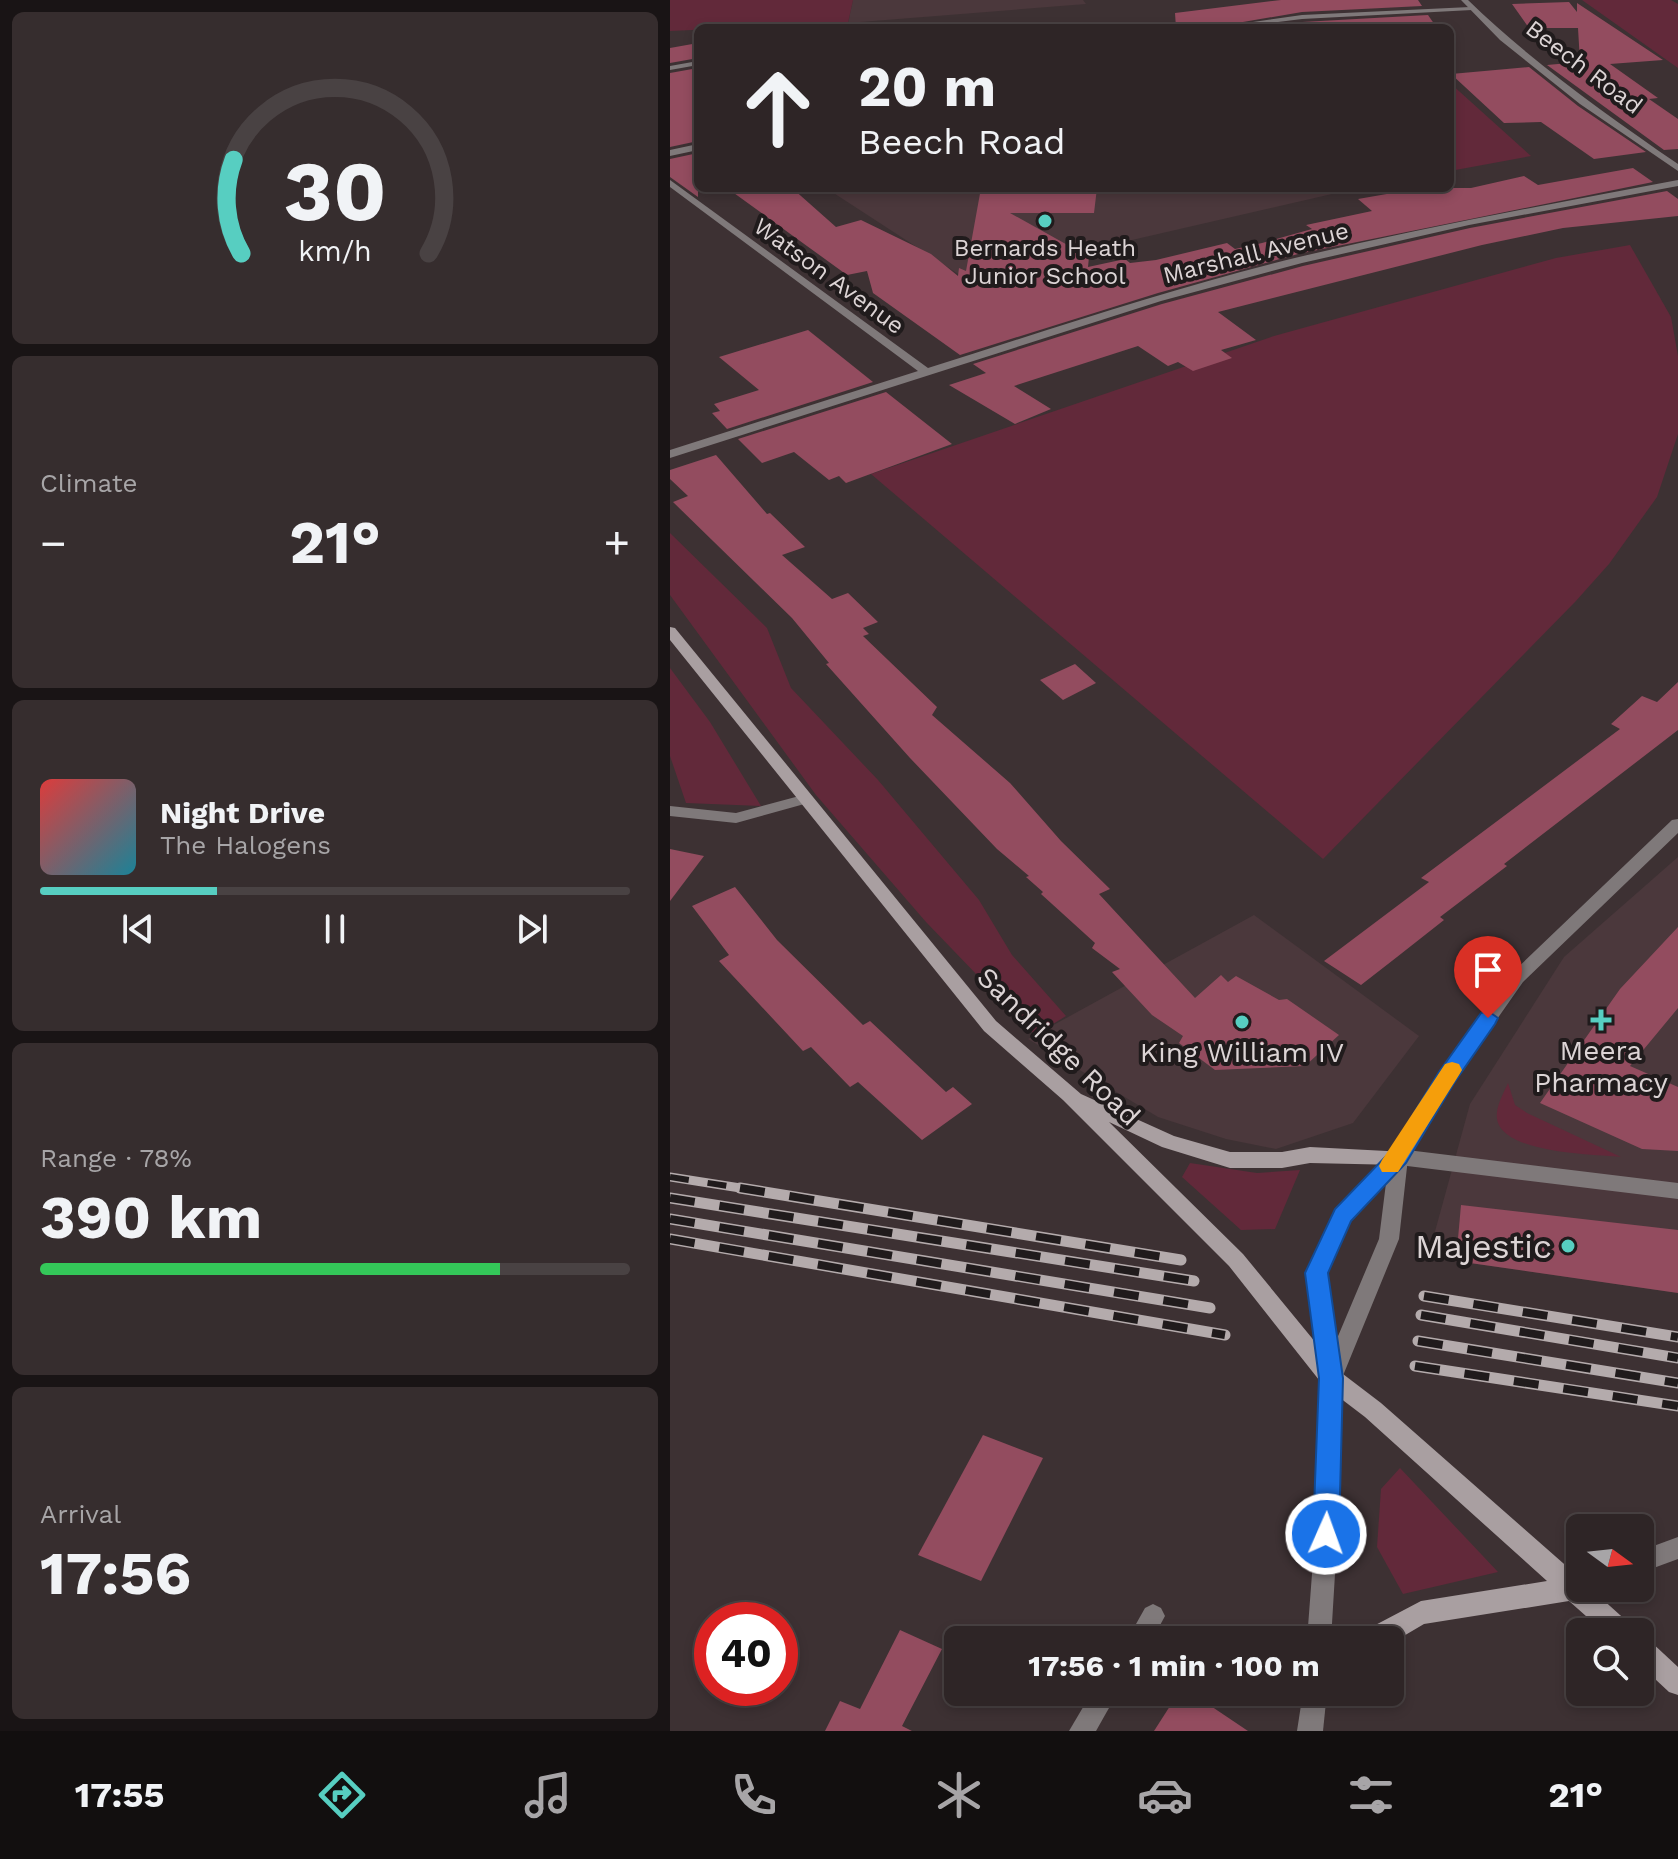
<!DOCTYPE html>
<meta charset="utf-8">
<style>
:root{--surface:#2e2526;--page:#362d2e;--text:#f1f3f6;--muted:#a7a5a7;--line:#494243;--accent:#57cec1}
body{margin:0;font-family:"Work Sans",sans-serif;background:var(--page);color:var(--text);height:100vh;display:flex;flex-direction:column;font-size:30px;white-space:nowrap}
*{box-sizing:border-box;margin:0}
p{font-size:26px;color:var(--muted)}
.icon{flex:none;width:44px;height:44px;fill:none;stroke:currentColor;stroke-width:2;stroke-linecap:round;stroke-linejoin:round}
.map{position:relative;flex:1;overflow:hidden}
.sheet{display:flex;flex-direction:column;gap:12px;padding:12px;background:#191415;width:670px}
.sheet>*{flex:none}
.banner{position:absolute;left:24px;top:24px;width:760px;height:168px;border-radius:12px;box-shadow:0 4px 12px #0003,0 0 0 2px var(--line);background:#2e2526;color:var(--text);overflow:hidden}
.needle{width:52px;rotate:105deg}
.fabs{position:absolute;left:896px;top:1514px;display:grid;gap:16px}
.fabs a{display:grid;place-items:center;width:88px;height:88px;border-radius:12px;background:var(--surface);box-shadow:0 4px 12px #0003,0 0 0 2px var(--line);font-size:40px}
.speed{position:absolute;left:24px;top:1602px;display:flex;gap:16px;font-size:40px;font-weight:700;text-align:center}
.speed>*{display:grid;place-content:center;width:104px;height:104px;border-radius:50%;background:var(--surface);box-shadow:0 4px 12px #0003,0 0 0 2px var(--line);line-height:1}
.speed .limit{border:12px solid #d22;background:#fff;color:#111}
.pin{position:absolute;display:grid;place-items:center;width:68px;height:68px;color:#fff;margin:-82px -34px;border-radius:50% 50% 50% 0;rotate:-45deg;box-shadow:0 0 8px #0007}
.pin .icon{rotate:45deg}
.me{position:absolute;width:88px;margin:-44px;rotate:2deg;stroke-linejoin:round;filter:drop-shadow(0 0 6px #0008)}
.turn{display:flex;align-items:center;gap:28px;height:168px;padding:0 32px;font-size:36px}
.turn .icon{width:104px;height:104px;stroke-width:2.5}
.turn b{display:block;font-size:56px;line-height:68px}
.big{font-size:60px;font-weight:700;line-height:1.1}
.sheet .widget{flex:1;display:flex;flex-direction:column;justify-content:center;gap:12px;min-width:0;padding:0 28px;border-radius:12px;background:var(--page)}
.sheet .dial{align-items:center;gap:0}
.dial svg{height:208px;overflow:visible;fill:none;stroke:var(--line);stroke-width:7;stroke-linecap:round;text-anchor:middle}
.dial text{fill:var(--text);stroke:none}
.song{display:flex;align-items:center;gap:24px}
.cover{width:96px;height:96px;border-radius:12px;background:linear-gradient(135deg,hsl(0 70% 55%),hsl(190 70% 35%))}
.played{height:8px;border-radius:4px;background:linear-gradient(90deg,var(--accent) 30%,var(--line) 30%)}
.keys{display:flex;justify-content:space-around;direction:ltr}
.heat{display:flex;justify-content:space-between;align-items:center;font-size:44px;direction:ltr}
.charge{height:12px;border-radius:6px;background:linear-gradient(90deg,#34c759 78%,var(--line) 0)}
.trip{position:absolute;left:274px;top:1626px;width:460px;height:80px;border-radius:12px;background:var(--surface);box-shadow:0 4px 12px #0003,0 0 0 2px var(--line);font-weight:700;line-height:80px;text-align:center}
.dock{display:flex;height:128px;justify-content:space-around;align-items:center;background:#120f0f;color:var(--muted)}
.dock .icon{width:56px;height:56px}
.dock .current{color:var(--accent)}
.dock b{font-size:36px;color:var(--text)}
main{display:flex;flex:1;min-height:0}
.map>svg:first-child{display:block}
.built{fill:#4b383c}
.green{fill:#62293a}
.building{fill:#934c5f}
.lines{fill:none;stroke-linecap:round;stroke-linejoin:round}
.minor{fill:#7f797a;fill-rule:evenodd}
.tertiary{fill:#7f797a;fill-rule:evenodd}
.secondary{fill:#a99fa1;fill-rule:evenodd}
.rail-far1-casing{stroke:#b4abac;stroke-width:9}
.rail-casing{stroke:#b4abac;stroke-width:11}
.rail-far1{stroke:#201b1c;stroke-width:6;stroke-dasharray:19;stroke-linecap:butt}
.rail{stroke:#201b1c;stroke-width:8;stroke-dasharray:25;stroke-linecap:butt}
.route{fill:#1a73e8;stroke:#114b97;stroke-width:2}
.slow{fill:#f59e0b}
.poi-dot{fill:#57cec1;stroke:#201b1c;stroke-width:3}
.labels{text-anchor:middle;stroke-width:8;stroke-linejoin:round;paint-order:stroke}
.far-street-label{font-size:24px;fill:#dcd4d5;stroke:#201b1c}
.far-poi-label{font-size:24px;fill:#dcd4d5;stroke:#201b1c}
.street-label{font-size:28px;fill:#dcd4d5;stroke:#201b1c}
.poi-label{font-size:28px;fill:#dcd4d5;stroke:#201b1c}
.near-poi-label{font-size:34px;fill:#dcd4d5;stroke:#201b1c;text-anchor:end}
</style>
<main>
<section class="sheet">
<div class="widget dial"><svg viewBox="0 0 100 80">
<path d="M14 69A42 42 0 1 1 86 69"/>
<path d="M14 69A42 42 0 0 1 11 33" stroke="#57cec1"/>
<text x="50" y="56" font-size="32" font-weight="700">30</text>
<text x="50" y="72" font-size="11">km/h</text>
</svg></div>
<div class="widget"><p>Climate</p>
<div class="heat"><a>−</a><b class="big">21°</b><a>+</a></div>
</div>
<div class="widget">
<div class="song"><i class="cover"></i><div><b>Night Drive</b><p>The Halogens</p></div></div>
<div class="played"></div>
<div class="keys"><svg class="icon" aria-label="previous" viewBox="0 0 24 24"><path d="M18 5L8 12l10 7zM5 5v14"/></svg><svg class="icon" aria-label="pause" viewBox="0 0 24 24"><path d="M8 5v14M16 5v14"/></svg><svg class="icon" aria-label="next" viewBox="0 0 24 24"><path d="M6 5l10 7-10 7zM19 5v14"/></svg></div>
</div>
<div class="widget"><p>Range · 78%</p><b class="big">390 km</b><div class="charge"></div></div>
<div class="widget"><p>Arrival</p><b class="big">17:56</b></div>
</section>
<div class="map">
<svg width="1008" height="1731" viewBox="0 0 1008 1731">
<rect width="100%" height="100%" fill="#3d3133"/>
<g class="built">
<polygon points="183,0 413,0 416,4 178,23"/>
<polygon points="156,188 688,188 462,240 305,285"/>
<polygon points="1008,857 1008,1293 758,1257 800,1104 894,957"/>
<polygon points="584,915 749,1036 683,1123 606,1149 556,1139 488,1117 358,1039"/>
</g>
<g class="green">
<polygon points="0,0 183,0 178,23 0,31"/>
<polygon points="912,0 1001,0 1008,4 1008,68"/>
<polygon points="780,83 861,156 780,171"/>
<polygon points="960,245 1001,317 1008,356 1008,434 987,497 939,564 905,602 653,859 201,474 604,336 886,258"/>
<polygon points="0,533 97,628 121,688 208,780 309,900 342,955 396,1016 365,1035 256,922 146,795 0,595"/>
<polygon points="0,668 40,722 91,806 16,803 0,756"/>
<path d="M838,1083l7,22 12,8 94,44c-27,-3 -130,-3 -124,-45 1,-9 7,-20 11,-29z"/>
<polygon points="520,1163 587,1173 630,1170 605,1229 571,1230 512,1177"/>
<polygon points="730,1468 828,1572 733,1594 707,1547 711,1489"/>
</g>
<g class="building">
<polygon points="611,0 748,0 752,6 632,12 538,28 506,28 505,13"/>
<polygon points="899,2 907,12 907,3 993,60 940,64 988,98 979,99 1008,119 1008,149 994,150 877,65 910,62 908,28 859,28 842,4"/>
<polygon points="758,15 767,28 586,28 632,22"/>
<polygon points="28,43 28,58 0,63 0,48"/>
<polygon points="859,67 908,106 976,152 924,159 871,122 834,123 781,74"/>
<polygon points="28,68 28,141 0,147 0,73"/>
<polygon points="28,153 28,197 0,177 0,159"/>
<polygon points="963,168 983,182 628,254 488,293 290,355 203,293 197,271 177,275 57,188 122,188 166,227 191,220 261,254 288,276 289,268 296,271 311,188 427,188 424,213 340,213 419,257 418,267 455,259 460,263 486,260 557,243 565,249 592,243 642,229 636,225 702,211 688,199 751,188 801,188 854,176 868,185"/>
<polygon points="997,191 1008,199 1008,216 893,228 812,245 548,312 586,340 551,350 562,358 523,371 508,362 498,366 468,346 344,386 381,409 345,424 279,385 316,373 303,364 492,304 633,266 800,228"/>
<polygon points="138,330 203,382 57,429 42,413 50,411 44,404 89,390 49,357"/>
<polygon points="216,392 282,444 176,483 169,476 159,480 124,452 92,463 68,439"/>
<polygon points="46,455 97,514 100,513 135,547 112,555 162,599 178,593 208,622 193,628 199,634 193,636 267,707 262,715 340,783 391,841 440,889 429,894 525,998 551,975 558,982 566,976 609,1000 617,999 669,1035 635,1066 545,1070 509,1043 513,1036 482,1015 442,972 450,969 422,948 425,943 371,894 373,892 356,877 359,876 327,849 240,758 156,664 159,663 122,618 3,502 18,496 0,479 0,470"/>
<polygon points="405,664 426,683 393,700 370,680"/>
<polygon points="1008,682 1008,730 834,864 837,866 770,917 774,920 727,957 691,985 654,961 759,882 751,878 950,729 941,724 972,696 987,702"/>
<polygon points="0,849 34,856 0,901"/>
<polygon points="65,887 107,940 193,1025 200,1021 276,1092 283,1087 302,1104 252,1140 188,1082 180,1087 141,1047 133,1051 49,961 59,955 22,906"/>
<polygon points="1008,927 1008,1008 960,1066 1008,1087 1008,1151 972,1149 870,1103 950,989"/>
<polygon points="791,1205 1008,1230 1008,1293 786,1261"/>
<polygon points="313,1435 373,1458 311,1581 248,1555"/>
<polygon points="230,1630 272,1649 232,1726 242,1731 155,1731 170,1701 190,1709"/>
<polygon points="509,1692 520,1692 578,1731 484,1731"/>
</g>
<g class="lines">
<g class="minor">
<polygon points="800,7 802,10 632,19 562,28 541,28 632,15"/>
<polygon points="28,61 28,65 0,70 0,66"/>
<polygon points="28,144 28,150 0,156 0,150"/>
<path d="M0,180l258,188c123,-39 245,-80 371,-111 125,-30 252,-53 379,-77v6l-209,39 -167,38 -141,38 -491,157v-8l248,-79 -248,-184z"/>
<polygon points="133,795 138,797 141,800 138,803 66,823 0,816 0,806 66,813"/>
<polygon points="729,1149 1008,1183 1008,1199 729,1165 722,1162 719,1157 722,1152"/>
<polygon points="1008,1537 1008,1559 970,1573 970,1551"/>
<polygon points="483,1604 491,1608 495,1616 482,1640 457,1640 475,1608"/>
<polygon points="422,1692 448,1692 426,1731 399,1731"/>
</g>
<g class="tertiary">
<path d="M791,0h7c64,62 136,113 210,164v7l-98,-67 -80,-64z"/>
<path d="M1008,819v14l-155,149 -70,100 -45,76 -9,81 -57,139 -3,130 -8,132h-24l10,-132 3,-130 -14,-105 16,-37 14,-27 56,-57 49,-80 70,-98 161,-154zM716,1183l-7,56 -43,102 -10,-68 24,-52z"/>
<polygon points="633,1692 657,1692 653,1731 627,1731"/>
</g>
<g class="secondary">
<polygon points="0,627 5,628 326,1021 411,1094 504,1136 560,1152 612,1152 640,1147 736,1152 739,1157 736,1162 729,1165 640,1163 612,1168 560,1168 492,1147 439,1122 573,1254 669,1371 711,1403 910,1578 910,1588 920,1588 960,1624 964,1632 934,1632 899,1601 754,1624 720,1644 720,1640 691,1640 694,1631 751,1601 877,1581 695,1417 653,1385 559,1266 393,1100 314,1031 0,640"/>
<polygon points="970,1637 979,1640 1008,1667 1008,1695 999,1692 970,1665"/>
</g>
<g class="rail-far1-casing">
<polyline id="rail-far1" points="0,1177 83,1190"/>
</g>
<g class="rail-casing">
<g id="rail">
<polyline points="70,1188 511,1260"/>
<polyline points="0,1198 524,1281"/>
<polyline points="0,1219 540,1308"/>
<polyline points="0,1239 555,1335"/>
<polyline points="754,1296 1008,1337"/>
<polyline points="751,1315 1008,1358"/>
<polyline points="748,1341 1008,1383"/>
<polyline points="745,1366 1008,1406"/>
</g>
</g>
<use href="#rail-far1" class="rail-far1"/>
<use href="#rail" class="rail"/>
</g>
<polygon class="route" points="818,1011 828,1018 825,1024 784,1083 736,1163 681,1221 658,1273 673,1378 669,1534 665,1543 656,1547 647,1543 643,1534 649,1378 635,1273 665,1209 721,1151 769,1072 811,1013"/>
<polygon class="slow" points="782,1062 789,1064 792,1070 789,1075 728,1172 712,1172 709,1166 712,1160 775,1064"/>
<g class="poi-dot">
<circle cx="375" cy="221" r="8"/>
<path d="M927 1008h8v8h8v8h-8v8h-8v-8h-8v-8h8z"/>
<circle cx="572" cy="1022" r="8"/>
<circle cx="898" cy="1246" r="8"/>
</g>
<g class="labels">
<g class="far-street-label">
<text transform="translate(914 67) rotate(37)" y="8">Beech Road</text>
<text transform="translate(586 253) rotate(-14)" y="8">Marshall Avenue</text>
<text transform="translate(159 276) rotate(36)" y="8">Watson Avenue</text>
</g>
<g class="far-poi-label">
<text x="375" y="256">Bernards Heath<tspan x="375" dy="28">Junior School</tspan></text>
</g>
<g class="street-label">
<text transform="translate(389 1046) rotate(44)" y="10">Sandridge Road</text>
</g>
<g class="poi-label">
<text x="931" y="1060">Meera<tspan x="931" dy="32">Pharmacy</tspan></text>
<text x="572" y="1062">King William IV</text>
</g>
<g class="near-poi-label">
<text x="882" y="1258">Majestic</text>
</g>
</g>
</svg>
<div class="fabs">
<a><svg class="needle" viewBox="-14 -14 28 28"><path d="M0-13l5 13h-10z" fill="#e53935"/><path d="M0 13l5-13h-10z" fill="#a7a5a7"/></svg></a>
<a><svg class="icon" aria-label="search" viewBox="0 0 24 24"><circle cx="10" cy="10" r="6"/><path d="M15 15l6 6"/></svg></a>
</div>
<div class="speed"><div class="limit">40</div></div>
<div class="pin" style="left:818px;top:1018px;background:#d93025"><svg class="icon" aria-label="arrive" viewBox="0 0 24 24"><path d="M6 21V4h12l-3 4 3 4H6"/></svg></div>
<svg class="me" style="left:656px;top:1534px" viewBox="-20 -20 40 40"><circle r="17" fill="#1a73e8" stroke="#fff" stroke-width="3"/><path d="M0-11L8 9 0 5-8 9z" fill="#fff"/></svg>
<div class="trip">17:56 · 1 min · 100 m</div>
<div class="banner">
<div class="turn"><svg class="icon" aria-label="ahead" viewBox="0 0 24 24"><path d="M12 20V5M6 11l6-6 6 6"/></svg><div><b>20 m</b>Beech Road</div></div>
</div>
</div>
</main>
<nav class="dock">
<b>17:55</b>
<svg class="icon current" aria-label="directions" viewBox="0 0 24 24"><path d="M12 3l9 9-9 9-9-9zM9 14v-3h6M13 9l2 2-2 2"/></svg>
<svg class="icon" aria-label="music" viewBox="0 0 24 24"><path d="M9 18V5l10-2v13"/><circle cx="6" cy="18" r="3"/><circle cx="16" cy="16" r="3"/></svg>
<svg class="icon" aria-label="phone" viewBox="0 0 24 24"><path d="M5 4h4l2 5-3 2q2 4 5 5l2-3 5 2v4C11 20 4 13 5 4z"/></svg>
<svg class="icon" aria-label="climate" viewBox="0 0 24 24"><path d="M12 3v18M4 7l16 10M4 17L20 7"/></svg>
<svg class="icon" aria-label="car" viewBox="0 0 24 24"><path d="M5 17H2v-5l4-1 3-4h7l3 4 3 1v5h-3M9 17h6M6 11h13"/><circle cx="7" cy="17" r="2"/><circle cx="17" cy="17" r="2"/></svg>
<svg class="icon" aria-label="filters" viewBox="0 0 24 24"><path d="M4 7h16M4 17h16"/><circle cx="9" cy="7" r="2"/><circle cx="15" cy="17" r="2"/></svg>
<b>21°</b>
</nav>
